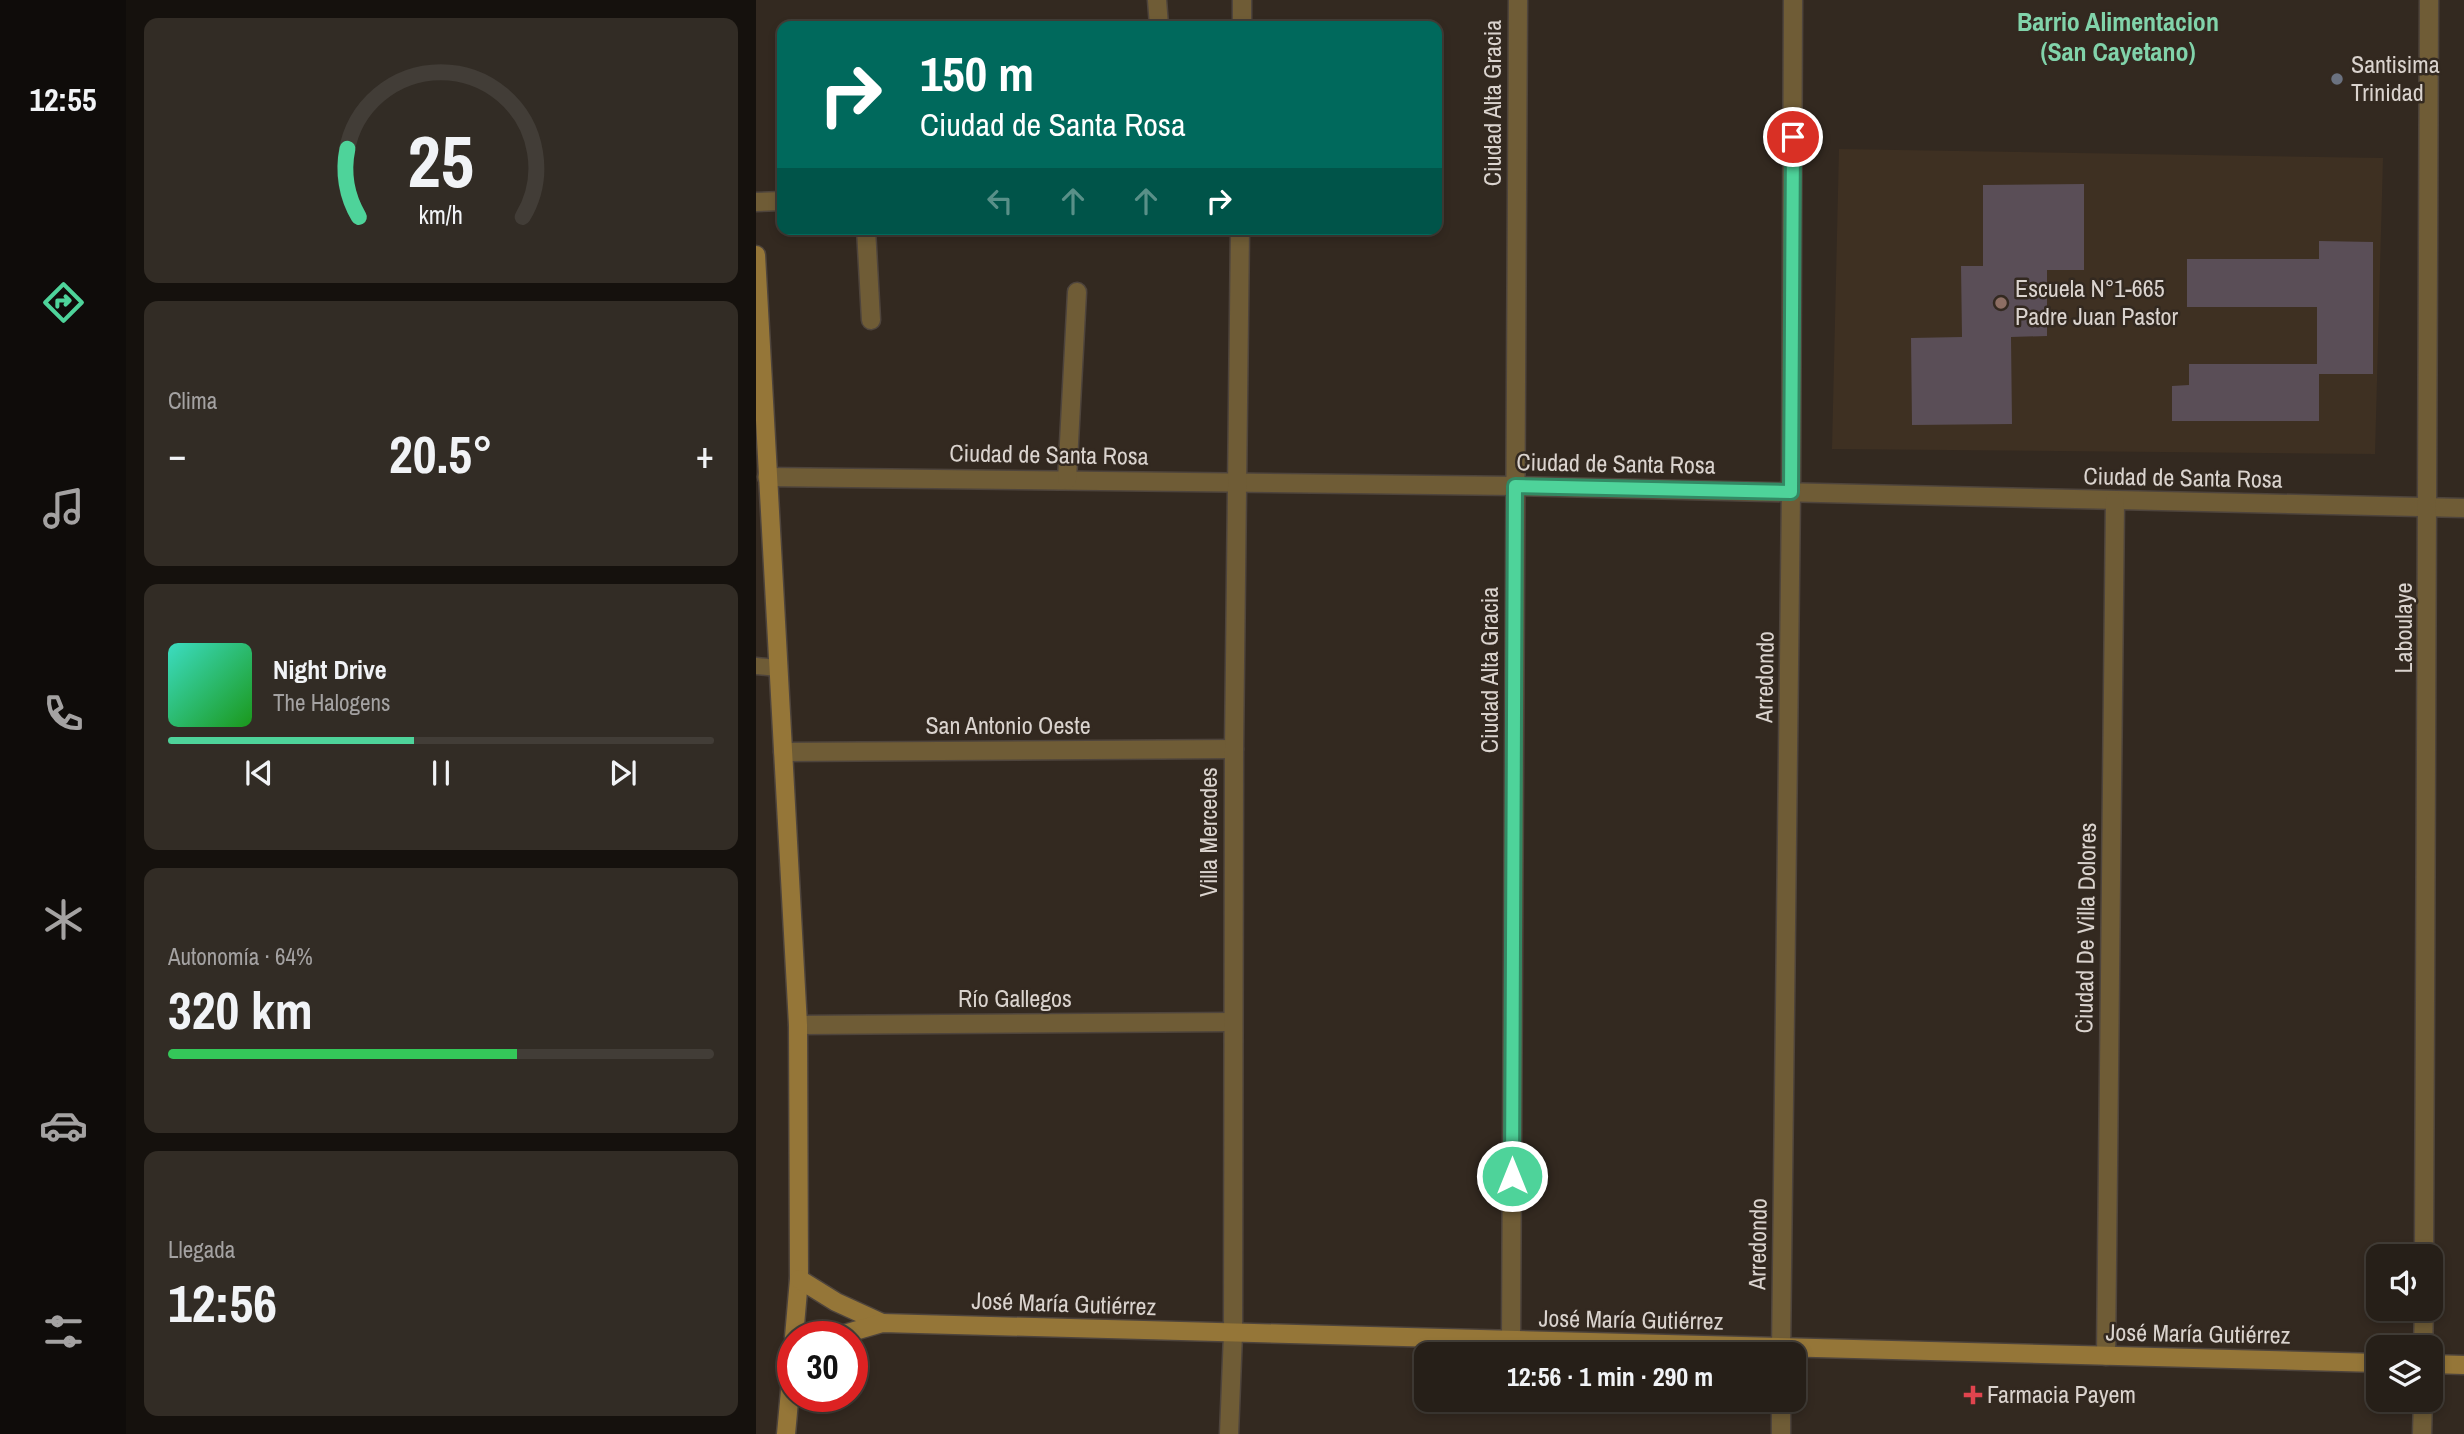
<!DOCTYPE html>
<html lang="es">
<meta charset="utf-8">
<style>
:root{--surface:#261f18;--page:#322c25;--text:#f1f3f6;--muted:#a4a2a2;--line:#423d37;--accent:#4ed39a}
body{margin:0;font-family:"Archivo Narrow",sans-serif;background:var(--page);color:var(--text);height:100vh;display:flex;flex-direction:column;font-size:26px;white-space:nowrap}
*{box-sizing:border-box;margin:0}
p{font-size:23px;color:var(--muted)}
.icon{flex:none;width:38px;height:38px;fill:none;stroke:currentColor;stroke-width:2;stroke-linecap:round;stroke-linejoin:round}
.map{position:relative;flex:1;overflow:hidden}
.details{display:flex;flex-direction:column;gap:18px;padding:18px;background:#15110d;width:630px}
.details>*{flex:none}
.banner{position:absolute;left:21px;top:21px;width:665px;height:214px;border-radius:14px;box-shadow:0 4px 10px #0003,0 0 0 2px var(--line);background:#00695c;color:#fff;overflow:hidden}
.tools{position:absolute;left:1610px;top:1244px;display:grid;gap:14px}
.tools a{display:grid;place-items:center;width:77px;height:77px;border-radius:14px;background:var(--surface);box-shadow:0 4px 10px #0003,0 0 0 2px var(--line);font-size:35px}
.speed{position:absolute;left:21px;top:1321px;display:flex;gap:14px;font-size:35px;font-weight:700;text-align:center}
.speed>*{display:grid;place-content:center;width:91px;height:91px;border-radius:50%;background:var(--surface);box-shadow:0 4px 10px #0003,0 0 0 2px var(--line);line-height:1}
.speed .limit{border:10px solid #d22;background:#fff;color:#111}
.pin{position:absolute;display:grid;place-items:center;width:60px;height:60px;color:#fff;margin:-30px;border:4px solid #fff;border-radius:50%;box-shadow:0 2px 7px #0007}
.me{position:absolute;width:77px;margin:-38px;rotate:0deg;stroke-linejoin:round;filter:drop-shadow(0 0 5px #0008)}
.turn{display:flex;align-items:center;gap:24px;height:147px;padding:0 28px;font-size:32px}
.turn .icon{width:91px;height:91px;stroke-width:2.5}
.turn b{display:block;font-size:49px;line-height:60px}
.lanes{display:flex;align-items:center;height:66px;padding:0 28px;background:#0003;justify-content:center;gap:35px;direction:ltr}
.lanes .off{opacity:.35}
.big{font-size:52px;font-weight:700;line-height:1.1}
.details .widget{flex:1;display:flex;flex-direction:column;justify-content:center;gap:10px;min-width:0;padding:0 24px;border-radius:14px;background:var(--page)}
.details .dial{align-items:center;gap:0}
.dial svg{height:182px;overflow:visible;fill:none;stroke:var(--line);stroke-width:7;stroke-linecap:round;text-anchor:middle}
.dial text{fill:var(--text);stroke:none}
.song{display:flex;align-items:center;gap:21px}
.cover{width:84px;height:84px;border-radius:10px;background:linear-gradient(135deg,hsl(170 70% 55%),hsl(120 70% 35%))}
.played{height:7px;border-radius:4px;background:linear-gradient(90deg,var(--accent) 45%,var(--line) 45%)}
.keys{display:flex;justify-content:space-around;direction:ltr}
.heat{display:flex;justify-content:space-between;align-items:center;font-size:38px;direction:ltr}
.charge{height:10px;border-radius:5px;background:linear-gradient(90deg,#34c759 64%,var(--line) 0)}
.trip{position:absolute;left:658px;top:1342px;width:392px;height:70px;border-radius:14px;background:var(--surface);box-shadow:0 4px 10px #0003,0 0 0 2px var(--line);font-weight:700;line-height:70px;text-align:center}
main{display:flex;flex:1;min-height:0}
.menu{display:flex;flex-direction:column;width:126px;justify-content:space-around;align-items:center;background:#0f0c0a;color:var(--muted)}
.menu .icon{width:49px;height:49px}
.menu .on{color:var(--accent)}
.menu b{font-size:32px;color:var(--text)}
.map>svg:first-child{display:block}
.built{fill:#3e3022}
.building{fill:#5a4e57}
.lines{fill:none;stroke-linecap:round;stroke-linejoin:round}
.lane-casing{stroke:#4e443c;stroke-width:19}
.street-casing{stroke:#4e443c;stroke-width:21}
.secondary-casing{stroke:#4e443c;stroke-width:21}
.lane{stroke:#6f5c36;stroke-width:16}
.street{stroke:#6f5c36;stroke-width:18}
.secondary{stroke:#957638;stroke-width:18}
.route-casing{stroke:#338964;stroke-width:18}
.route{stroke:#4ed39a;stroke-width:12}
.worship-dot{fill:#6b7280;stroke:#332920;stroke-width:2.5}
.education-dot{fill:#8d6e63;stroke:#332920;stroke-width:2.5}
.health-dot{fill:#e0444e;stroke:#332920;stroke-width:2.5}
.labels{text-anchor:middle;stroke-width:5;stroke-linejoin:round;paint-order:stroke}
.poi-label{font-size:24px;fill:#dad3ce;stroke:#332920;text-anchor:start}
.street-label{font-size:24px;fill:#dad3ce;stroke:#332920}
.neighbourhood-label{font-size:26px;font-weight:bold;fill:#81d3aa;stroke:#332920}
</style>
<main>
<nav class="menu">
<b>12:55</b>
<svg class="icon on" aria-label="directions" viewBox="0 0 24 24"><path d="M12 3l9 9-9 9-9-9zM9 14v-3h6M13 9l2 2-2 2"/></svg>
<svg class="icon" aria-label="music" viewBox="0 0 24 24"><path d="M9 18V5l10-2v13"/><circle cx="6" cy="18" r="3"/><circle cx="16" cy="16" r="3"/></svg>
<svg class="icon" aria-label="phone" viewBox="0 0 24 24"><path d="M5 4h4l2 5-3 2q2 4 5 5l2-3 5 2v4C11 20 4 13 5 4z"/></svg>
<svg class="icon" aria-label="climate" viewBox="0 0 24 24"><path d="M12 3v18M4 7l16 10M4 17L20 7"/></svg>
<svg class="icon" aria-label="car" viewBox="0 0 24 24"><path d="M5 17H2v-5l4-1 3-4h7l3 4 3 1v5h-3M9 17h6M6 11h13"/><circle cx="7" cy="17" r="2"/><circle cx="17" cy="17" r="2"/></svg>
<svg class="icon" aria-label="filters" viewBox="0 0 24 24"><path d="M4 7h16M4 17h16"/><circle cx="9" cy="7" r="2"/><circle cx="15" cy="17" r="2"/></svg>
</nav>
<section class="details">
<div class="widget dial"><svg viewBox="0 0 100 80">
<path d="M14 69A42 42 0 1 1 86 69"/>
<path d="M14 69A42 42 0 0 1 9 39" stroke="#4ed39a"/>
<text x="50" y="56" font-size="32" font-weight="700">25</text>
<text x="50" y="72" font-size="11">km/h</text>
</svg></div>
<div class="widget"><p>Clima</p>
<div class="heat"><a>−</a><b class="big">20.5°</b><a>+</a></div>
</div>
<div class="widget">
<div class="song"><i class="cover"></i><div><b>Night Drive</b><p>The Halogens</p></div></div>
<div class="played"></div>
<div class="keys"><svg class="icon" aria-label="previous" viewBox="0 0 24 24"><path d="M18 5L8 12l10 7zM5 5v14"/></svg><svg class="icon" aria-label="pause" viewBox="0 0 24 24"><path d="M8 5v14M16 5v14"/></svg><svg class="icon" aria-label="next" viewBox="0 0 24 24"><path d="M6 5l10 7-10 7zM19 5v14"/></svg></div>
</div>
<div class="widget"><p>Autonomía · 64%</p><b class="big">320 km</b><div class="charge"></div></div>
<div class="widget"><p>Llegada</p><b class="big">12:56</b></div>
</section>
<div class="map">
<svg width="1708" height="1434" viewBox="0 0 1708 1434">
<rect width="100%" height="100%" fill="#332920"/>
<polygon class="built" points="1083,149 1627,158 1619,454 1076,449"/>
<g class="building">
<polygon points="1328,184 1328,270 1291,270 1291,336 1255,337 1256,424 1156,425 1155,338 1206,337 1205,266 1227,266 1227,185"/>
<polygon points="1563,241 1617,242 1617,374 1563,374 1563,421 1416,421 1416,386 1433,385 1433,364 1561,364 1561,307 1431,307 1431,259 1563,259"/>
</g>
<g class="lines">
<g class="lane-casing">
<polyline id="lane" points="0,666 22,668"/>
</g>
<g class="street-casing">
<g id="street">
<polyline points="401,0 403,26"/>
<polyline points="486,26 486,0"/>
<polyline points="0,202 26,201"/>
<polyline points="110,229 115,320"/>
<polyline points="11,477 759,486 1708,508"/>
<polyline points="311,480 321,292"/>
<polyline points="27,752 478,749"/>
<polyline points="42,1025 477,1022"/>
<polyline points="1668,1256 1673,0"/>
<polyline points="755,1341 762,0"/>
<polyline points="1667,1348 1668,1309"/>
<polyline points="1025,1354 1035,492 1037,0"/>
<polyline points="1350,1356 1359,501"/>
<polyline points="1025,1400 1025,1434"/>
<polyline points="473,1434 477,1334 478,749 484,229"/>
<polyline points="1666,1434 1667,1400"/>
</g>
</g>
<g class="secondary-casing">
<g id="secondary">
<polyline points="0,255 42,1025 43,1279 38,1337"/>
<polyline points="43,1279 80,1302 126,1323"/>
<polyline points="78,1337 126,1323 1622,1363"/>
<polyline points="1675,1364 1708,1365"/>
<polyline points="30,1434 37,1358"/>
</g>
</g>
<use href="#lane" class="lane"/>
<use href="#street" class="street"/>
<use href="#secondary" class="secondary"/>
</g>
<g class="lines">
<g class="route-casing">
<polyline id="route" points="756,1176 759,486 1035,492 1037,137"/>
</g>
<use href="#route" class="route"/>
</g>
<circle class="worship-dot" cx="1581" cy="79" r="7"/>
<circle class="education-dot" cx="1245" cy="303" r="7"/>
<path class="health-dot" d="M1213.5 1384.5h7v7h7v7h-7v7h-7v-7h-7v-7h7z"/>
<g class="labels">
<g class="poi-label">
<text x="1595" y="73">Santisima<tspan x="1595" dy="28">Trinidad</tspan></text>
<text x="1259" y="297">Escuela N°1-665<tspan x="1259" dy="28">Padre Juan Pastor</tspan></text>
<text x="1231" y="1403">Farmacia Payem</text>
</g>
<g class="street-label">
<text transform="translate(737 103) rotate(-90)" y="8">Ciudad Alta Gracia</text>
<text transform="translate(293 455) rotate(1)" y="8">Ciudad de Santa Rosa</text>
<text transform="translate(860 464) rotate(1)" y="8">Ciudad de Santa Rosa</text>
<text transform="translate(1427 478) rotate(1)" y="8">Ciudad de Santa Rosa</text>
<text transform="translate(1648 628) rotate(-90)" y="8">Laboulaye</text>
<text transform="translate(734 670) rotate(-90)" y="8">Ciudad Alta Gracia</text>
<text transform="translate(1009 677) rotate(-89)" y="8">Arredondo</text>
<text x="252" y="734">San Antonio Oeste</text>
<text transform="translate(453 832) rotate(-90)" y="8">Villa Mercedes</text>
<text transform="translate(1330 928) rotate(-89)" y="8">Ciudad De Villa Dolores</text>
<text x="259" y="1007">Río Gallegos</text>
<text transform="translate(1002 1244) rotate(-89)" y="8">Arredondo</text>
<text transform="translate(308 1304) rotate(2)" y="8">José María Gutiérrez</text>
<text transform="translate(875 1320) rotate(1)" y="8">José María Gutiérrez</text>
<text transform="translate(1442 1334) rotate(1)" y="8">José María Gutiérrez</text>
</g>
<g class="neighbourhood-label">
<text x="1362" y="31">Barrio Alimentacion<tspan x="1362" dy="30">(San Cayetano)</tspan></text>
</g>
</g>
</svg>
<div class="tools">
<a><svg class="icon" aria-label="sound" viewBox="0 0 24 24"><path d="M4 9h4l5-4v14l-5-4H4zM17 9q2 3 0 6"/></svg></a>
<a><svg class="icon" aria-label="layers" viewBox="0 0 24 24"><path d="M12 4l9 5-9 5-9-5zM3 14l9 5 9-5"/></svg></a>
</div>
<div class="speed"><div class="limit">30</div></div>
<div class="pin" style="left:1037px;top:137px;background:#d93025"><svg class="icon" aria-label="arrive" viewBox="0 0 24 24"><path d="M6 21V4h12l-3 4 3 4H6"/></svg></div>
<svg class="me" style="left:756px;top:1176px" viewBox="-20 -20 40 40"><circle r="17" fill="#4ed39a" stroke="#fff" stroke-width="3"/><path d="M0-11L8 9 0 5-8 9z" fill="#fff"/></svg>
<div class="trip">12:56 · 1 min · 290 m</div>
<div class="banner">
<div class="turn"><svg class="icon" aria-label="right" viewBox="0 0 24 24"><path d="M7 20v-9h11M14 6l5 5-5 5"/></svg><div><b>150 m</b>Ciudad de Santa Rosa</div></div>
<div class="lanes"><svg class="icon off" aria-label="left" viewBox="0 0 24 24"><path d="M17 20v-9H6M10 6l-5 5 5 5"/></svg><svg class="icon off" aria-label="ahead" viewBox="0 0 24 24"><path d="M12 20V5M6 11l6-6 6 6"/></svg><svg class="icon off" aria-label="ahead" viewBox="0 0 24 24"><path d="M12 20V5M6 11l6-6 6 6"/></svg><svg class="icon" aria-label="right" viewBox="0 0 24 24"><path d="M7 20v-9h11M14 6l5 5-5 5"/></svg></div>
</div>
</div>
</main>
